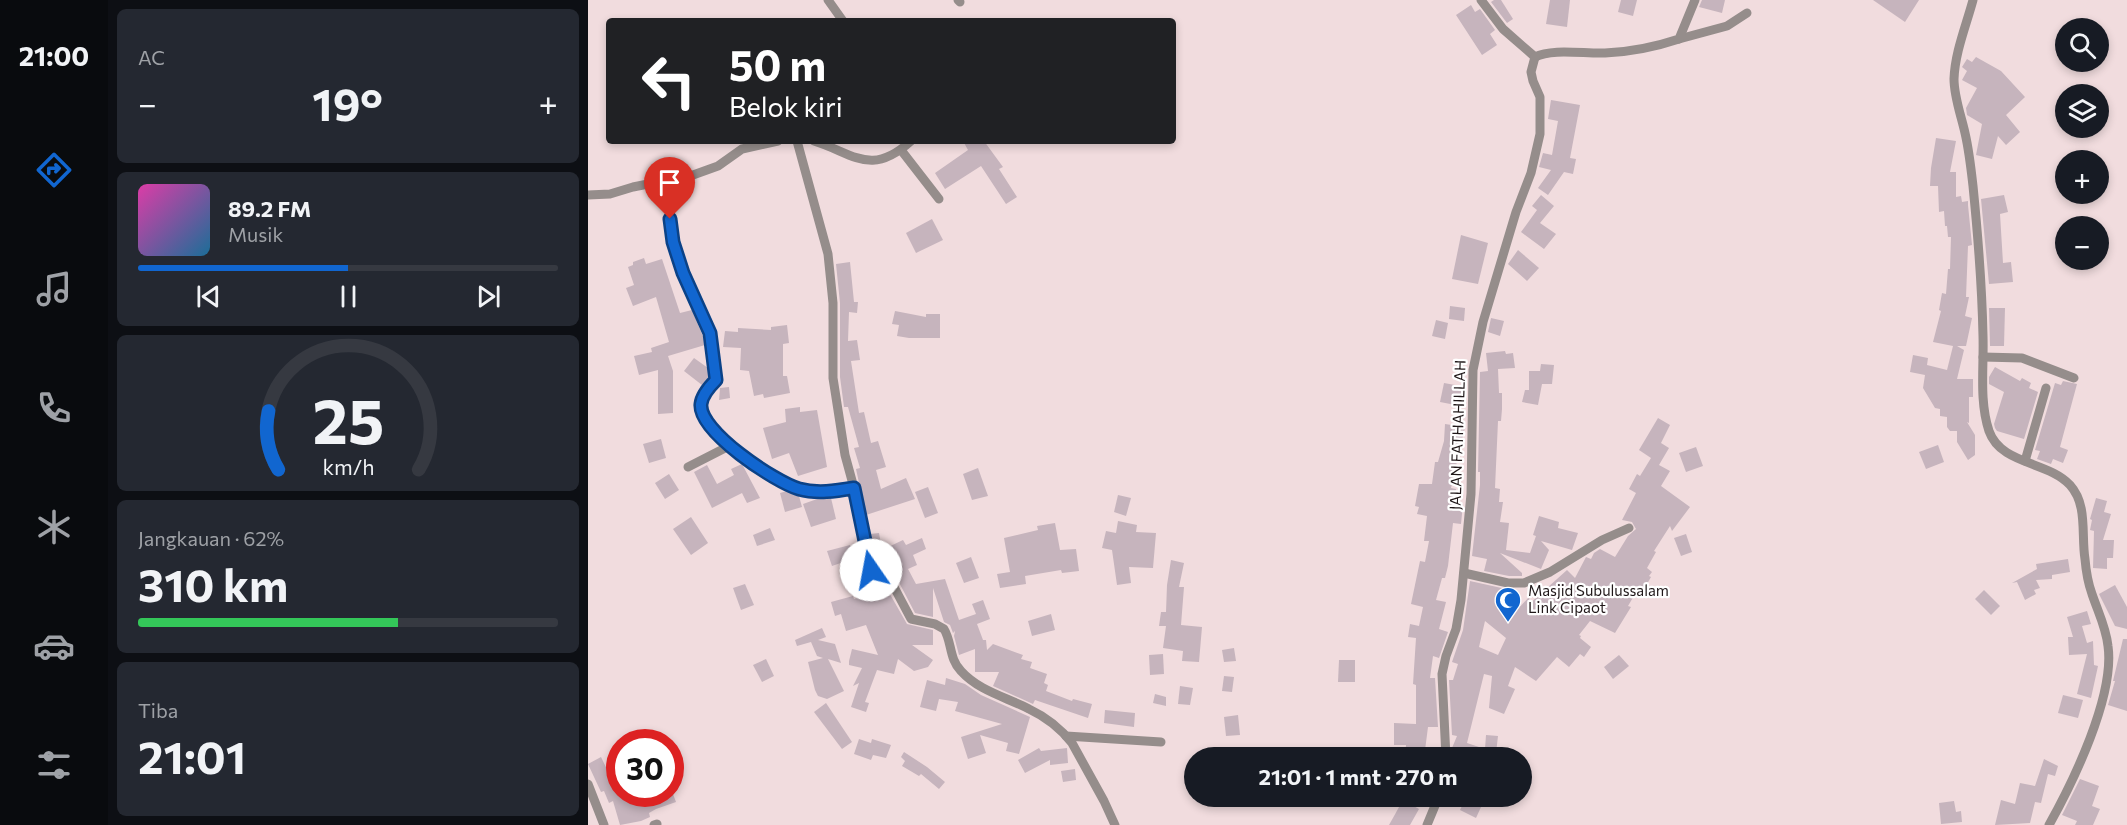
<!DOCTYPE html>
<html lang="id">
<meta charset="utf-8">
<style>
:root{--surface:#171b24;--page:#242831;--text:#f1f3f6;--muted:#9ea1a6;--line:#363941;--accent:#1166d0}
body{margin:0;font-family:Commissioner,sans-serif;background:var(--page);color:var(--text);height:100vh;display:flex;flex-direction:column;font-size:22px;white-space:nowrap}
*{box-sizing:border-box;margin:0}
p{font-size:20px;color:var(--muted)}
.icon{flex:none;width:33px;height:33px;fill:none;stroke:currentColor;stroke-width:2;stroke-linecap:round;stroke-linejoin:round}
.map{position:relative;flex:1;overflow:hidden}
.panel{display:flex;flex-direction:column;gap:9px;padding:9px;background:#0d0f14;width:480px}
.panel>*{flex:none}
.top-card{position:absolute;left:18px;top:18px;width:570px;height:126px;border-radius:6px;box-shadow:0 3px 9px #0003;background:#202124;color:#fff;overflow:hidden}
.controls{position:absolute;left:1467px;top:18px;display:grid;gap:12px}
.controls a{display:grid;place-items:center;width:54px;height:54px;border-radius:50%;background:var(--surface);box-shadow:0 3px 9px #0003;font-size:30px}
.speed{position:absolute;left:18px;top:729px;display:flex;gap:12px;font-size:30px;font-weight:700;text-align:center}
.speed>*{display:grid;place-content:center;width:78px;height:78px;border-radius:50%;background:var(--surface);box-shadow:0 3px 9px #0003;line-height:1}
.speed .limit{border:9px solid #d22;background:#fff;color:#111}
.pin{position:absolute;display:grid;place-items:center;width:51px;height:51px;color:#fff;margin:-62px -26px;border-radius:50% 50% 50% 0;rotate:-45deg;box-shadow:0 0 6px #0007}
.pin .icon{rotate:45deg}
.me{position:absolute;width:66px;margin:-33px;rotate:348deg;stroke-linejoin:round;filter:drop-shadow(0 0 4px #0008)}
.turn{display:flex;align-items:center;gap:21px;height:126px;padding:0 24px;font-size:27px}
.turn .icon{width:78px;height:78px;stroke-width:2.5}
.turn b{display:block;font-size:42px;line-height:51px}
.big{font-size:45px;font-weight:700;line-height:1.1}
.panel .widget{flex:1;display:flex;flex-direction:column;justify-content:center;gap:9px;min-width:0;padding:0 21px;border-radius:9px;background:var(--page)}
.panel .dial{align-items:center;gap:0}
.dial svg{height:156px;overflow:visible;fill:none;stroke:var(--line);stroke-width:7;stroke-linecap:round;text-anchor:middle}
.dial text{fill:var(--text);stroke:none}
.song{display:flex;align-items:center;gap:18px}
.cover{width:72px;height:72px;border-radius:9px;background:linear-gradient(135deg,hsl(320 70% 55%),hsl(200 70% 35%))}
.played{height:6px;border-radius:3px;background:linear-gradient(90deg,var(--accent) 50%,var(--line) 50%)}
.keys{display:flex;justify-content:space-around;direction:ltr}
.heat{display:flex;justify-content:space-between;align-items:center;font-size:33px;direction:ltr}
.charge{height:9px;border-radius:4px;background:linear-gradient(90deg,#34c759 62%,var(--line) 0)}
.trip{position:absolute;left:596px;top:747px;width:348px;height:60px;border-radius:30px;background:var(--surface);box-shadow:0 3px 9px #0003;font-weight:700;line-height:60px;text-align:center}
main{display:flex;flex:1;min-height:0}
.dock{display:flex;flex-direction:column;width:108px;justify-content:space-around;align-items:center;background:#090b0e;color:var(--muted)}
.dock .icon{width:42px;height:42px}
.dock .current{color:var(--accent)}
.dock b{font-size:27px;color:var(--text)}
.map>svg:first-child{display:block}
.building{fill:#c6b4bd;fill-rule:evenodd}
.lines{fill:none;stroke-linecap:round;stroke-linejoin:round}
.street{stroke:#958d8b;stroke-width:9}
.route-casing{stroke:#0b4287;stroke-width:15}
.route{stroke:#1166d0;stroke-width:10}
.labels{text-anchor:middle;stroke-width:4.5;stroke-linejoin:round;paint-order:stroke}
.street-label{font-size:15px;fill:#1f1718;stroke:#fff}
.poi-label{font-size:15px;fill:#1f1718;stroke:#fff;text-anchor:start}
</style>
<main>
<nav class="dock">
<b>21:00</b>
<svg class="icon current" aria-label="directions" viewBox="0 0 24 24"><path d="M12 3l9 9-9 9-9-9zM9 14v-3h6M13 9l2 2-2 2"/></svg>
<svg class="icon" aria-label="music" viewBox="0 0 24 24"><path d="M9 18V5l10-2v13"/><circle cx="6" cy="18" r="3"/><circle cx="16" cy="16" r="3"/></svg>
<svg class="icon" aria-label="phone" viewBox="0 0 24 24"><path d="M5 4h4l2 5-3 2q2 4 5 5l2-3 5 2v4C11 20 4 13 5 4z"/></svg>
<svg class="icon" aria-label="climate" viewBox="0 0 24 24"><path d="M12 3v18M4 7l16 10M4 17L20 7"/></svg>
<svg class="icon" aria-label="car" viewBox="0 0 24 24"><path d="M5 17H2v-5l4-1 3-4h7l3 4 3 1v5h-3M9 17h6M6 11h13"/><circle cx="7" cy="17" r="2"/><circle cx="17" cy="17" r="2"/></svg>
<svg class="icon" aria-label="filters" viewBox="0 0 24 24"><path d="M4 7h16M4 17h16"/><circle cx="9" cy="7" r="2"/><circle cx="15" cy="17" r="2"/></svg>
</nav>
<section class="panel">
<div class="widget"><p>AC</p>
<div class="heat"><a>−</a><b class="big">19°</b><a>+</a></div>
</div>
<div class="widget">
<div class="song"><i class="cover"></i><div><b>89.2 FM</b><p>Musik</p></div></div>
<div class="played"></div>
<div class="keys"><svg class="icon" aria-label="previous" viewBox="0 0 24 24"><path d="M18 5L8 12l10 7zM5 5v14"/></svg><svg class="icon" aria-label="pause" viewBox="0 0 24 24"><path d="M8 5v14M16 5v14"/></svg><svg class="icon" aria-label="next" viewBox="0 0 24 24"><path d="M6 5l10 7-10 7zM19 5v14"/></svg></div>
</div>
<div class="widget dial"><svg viewBox="0 0 100 80">
<path d="M14 69A42 42 0 1 1 86 69"/>
<path d="M14 69A42 42 0 0 1 9 39" stroke="#1166d0"/>
<text x="50" y="56" font-size="32" font-weight="700">25</text>
<text x="50" y="72" font-size="11">km/h</text>
</svg></div>
<div class="widget"><p>Jangkauan · 62%</p><b class="big">310 km</b><div class="charge"></div></div>
<div class="widget"><p>Tiba</p><b class="big">21:01</b></div>
</section>
<div class="map">
<svg width="1539" height="825" viewBox="0 0 1539 825">
<rect width="100%" height="100%" fill="#f1dcde"/>
<g class="building">
<polygon points="906,0 913,0 925,19 919,23 903,2"/>
<polygon points="962,0 982,0 979,27 958,24"/>
<polygon points="1033,0 1049,0 1045,16 1030,12"/>
<polygon points="1114,0 1137,0 1134,13 1111,7"/>
<polygon points="1285,0 1331,0 1317,22"/>
<polygon points="883,5 887,12 892,9 907,30 902,34 909,45 894,55 868,15"/>
<polygon points="1388,57 1413,71 1437,97 1418,115 1432,132 1418,145 1410,136 1404,159 1388,155 1394,124 1379,115 1378,108 1389,88 1374,80 1379,71 1374,67 1379,59 1384,62"/>
<polygon points="963,100 992,105 982,158 988,159 985,174 976,172 960,195 950,188 963,170 951,167 955,153 964,155 970,121 960,119"/>
<polygon points="1348,138 1368,141 1362,172 1368,172 1368,197 1373,196 1374,202 1380,201 1380,205 1384,245 1380,246 1378,297 1381,297 1377,316 1384,318 1378,346 1369,346 1376,350 1369,379 1385,379 1385,397 1381,397 1381,423 1379,422 1387,435 1387,455 1380,460 1369,442 1369,431 1362,431 1359,427 1359,417 1352,416 1352,409 1347,408 1335,388 1337,375 1322,372 1325,355 1340,358 1339,365 1359,370 1365,346 1345,342 1353,311 1351,310 1354,293 1358,294 1360,269 1362,269 1363,237 1360,237 1359,226 1357,226 1356,211 1351,212 1350,186 1342,186 1343,168"/>
<polygon points="375,141 396,141 415,167 411,169 429,197 418,204 393,166 357,189 347,173 380,150"/>
<polygon points="953,195 966,206 952,223 968,234 956,249 933,232 949,210 944,206"/>
<polygon points="1416,195 1420,212 1412,214 1415,263 1423,262 1425,282 1401,284 1393,199"/>
<polygon points="344,219 355,240 328,253 318,233"/>
<polygon points="873,235 900,243 890,284 864,279"/>
<polygon points="930,250 951,268 939,281 920,264"/>
<polygon points="56,258 58,264 74,259 92,313 104,310 116,339 117,345 80,356 85,371 85,413 70,414 70,370 51,375 46,356 64,352 63,348 81,342 68,297 45,306 38,288 46,285 40,267 45,265 45,262"/>
<polygon points="262,262 266,302 270,302 269,313 261,312 260,341 269,340 272,360 263,361 271,413 276,412 283,443 290,441 298,467 288,470 293,489 318,478 327,499 278,515 268,469 272,468 266,448 271,447 260,407 256,407 252,377 252,303 248,264"/>
<polygon points="862,306 877,308 876,321 861,319"/>
<polygon points="1401,308 1417,308 1416,346 1402,346"/>
<polygon points="307,311 338,317 338,314 352,314 352,338 321,338 309,336 311,325 304,324"/>
<polygon points="903,318 916,321 912,336 900,332"/>
<polygon points="848,320 860,323 857,339 844,336"/>
<polygon points="199,325 201,343 195,344 195,376 199,376 202,393 176,398 175,394 166,396 161,371 152,370 153,348 135,347 137,331 150,332 150,328 183,330 183,327"/>
<polygon points="917,351 918,354 925,353 927,368 910,369 911,393 914,393 914,409 913,421 910,421 907,488 912,489 911,502 915,502 912,522 921,523 918,550 942,553 948,536 945,535 951,516 971,522 970,528 990,533 984,550 953,541 961,550 953,569 912,553 934,573 934,576 921,576 896,571 899,559 884,556 892,485 892,472 890,472 892,372 900,371 898,353"/>
<polygon points="106,358 120,368 121,376 114,385 96,371"/>
<polygon points="953,364 966,365 964,384 954,384 950,405 934,402 937,390 941,390 941,371 952,371"/>
<polygon points="1407,367 1432,381 1434,378 1443,383 1441,388 1450,392 1436,439 1409,431 1407,428 1406,424 1416,392 1401,384 1401,377"/>
<polygon points="1475,381 1489,384 1472,447 1480,450 1475,463 1465,459 1463,464 1449,459 1452,451 1447,450 1467,383 1473,385"/>
<polygon points="856,383 878,387 878,407 852,402"/>
<polygon points="141,387 142,398 131,400 132,388"/>
<polygon points="212,407 212,412 229,410 239,467 210,476 201,453 184,459 175,428 198,422 197,409"/>
<path d="M1070,418l12,7 -9,18 8,5 -10,17 11,6 -9,15 29,21 -18,24 -2,-5 -16,25 2,1 -9,16 5,4 -3,4 2,1 -8,14 -5,-2 -10,17 3,1 -16,26 -25,-12 -11,14 2,1 -1,2 11,9 -7,10 -4,-3 -11,13 -12,-10 -21,24 -21,-14 -7,19 7,3 -11,25 -15,-6 3,-32 -8,-2 -17,69 18,6 1,-14 12,1 -2,17 3,1 -1,4 -22,-2v2h-23l-1,-10 5,-12 -5,-1 -3,-55h4l5,-16 -6,-2 11,-32 7,-49 36,8 -3,13 12,10 16,-17 -4,11 40,-36 8,8 11,-21 5,2 3,-6 6,-4 15,8 13,-21 8,-7 -4,-7 -10,-2 14,-27 -7,-4 8,-15 3,2 11,-18 -12,-8zM897,621l21,17 -8,17 -19,-8z"/>
<polygon points="857,424 877,427 863,488 868,489 866,502 875,504 873,524 865,523 860,566 857,578 854,578 848,600 858,602 851,629 860,632 851,658 845,656 842,678 847,678 850,727 840,727 836,758 824,758 817,757 818,745 806,745 806,723 828,724 828,685 825,684 828,638 820,637 822,624 831,626 835,607 823,604 832,561 837,562 841,541 836,541 839,516 829,514 831,507 827,506 831,484 844,484 847,462 850,462 856,441"/>
<polygon points="73,439 78,458 61,463 55,444"/>
<polygon points="1350,445 1356,462 1338,469 1331,452"/>
<polygon points="1108,447 1115,466 1098,472 1091,453"/>
<polygon points="154,464 172,498 159,503 154,493 124,508 106,472 119,465 129,484 146,475 143,469"/>
<polygon points="390,468 400,496 384,500 375,474"/>
<polygon points="81,474 91,490 77,499 67,483"/>
<polygon points="340,487 350,513 337,518 327,492"/>
<polygon points="199,491 211,496 214,507 197,512 192,493"/>
<polygon points="530,495 543,498 538,516 526,512"/>
<polygon points="232,498 243,498 248,519 223,527 215,504"/>
<polygon points="1508,498 1519,501 1516,512 1523,514 1515,540 1526,540 1525,558 1519,558 1519,569 1505,568 1506,531 1502,530 1504,520 1502,519"/>
<polygon points="103,517 120,543 103,555 85,529"/>
<polygon points="530,521 549,525 548,532 568,533 565,568 541,567 543,583 529,585 524,550 514,548 518,531 528,533"/>
<polygon points="467,523 472,550 488,549 491,571 474,573 473,570 437,576 438,584 412,588 409,574 422,572 416,538 450,530 449,526"/>
<polygon points="182,528 187,540 169,546 165,535"/>
<polygon points="291,533 294,550 315,540 318,545 334,538 338,549 325,555 329,565 320,569 328,584 357,579 371,620 388,614 384,604 395,600 402,619 389,624 395,640 398,640 399,650 405,644 435,655 433,659 444,662 442,668 459,674 456,683 460,685 458,691 484,701 485,699 504,704 500,718 447,700 445,704 405,686 411,672 387,672 387,649 371,655 366,636 367,631 365,633 362,625 356,622 345,588 345,617 327,613 303,567 295,562 288,562 282,534"/>
<polygon points="1098,534 1104,552 1093,556 1086,538"/>
<polygon points="262,545 267,558 244,566 239,551"/>
<polygon points="383,557 391,578 376,583 368,563"/>
<polygon points="1480,559 1482,572 1464,575 1464,579 1448,580 1452,588 1446,590 1448,594 1437,600 1429,582 1424,583 1449,569 1448,564"/>
<polygon points="583,560 596,563 591,587 596,587 593,625 614,627 611,662 594,661 595,651 575,648 578,626 571,626 573,612 578,612 579,585"/>
<polygon points="291,575 319,624 345,630 345,645 324,645 345,660 340,667 326,671 310,659 306,674 289,670 277,702 281,703 278,712 263,707 271,683 265,686 274,668 261,665 261,661 264,649 290,655 278,625 258,631 253,614 247,616 243,602 265,596 266,599 287,592 283,577"/>
<polygon points="157,584 166,605 153,610 145,588"/>
<polygon points="1527,585 1539,607 1539,629 1527,626 1511,594"/>
<polygon points="1396,590 1412,606 1403,615 1387,599"/>
<polygon points="1499,611 1503,624 1494,626 1499,643 1505,641 1506,665 1510,666 1503,698 1489,694 1499,654 1481,655 1480,637 1485,637 1479,617"/>
<polygon points="463,614 467,630 444,636 440,621"/>
<polygon points="234,628 238,637 230,640 247,644 253,663 240,659 256,691 239,699 230,696 227,690 220,662 235,658 229,656 223,642 209,646 207,640"/>
<polygon points="1535,639 1539,639 1539,711 1520,705 1527,681 1525,681"/>
<polygon points="646,648 648,661 636,662 634,650"/>
<polygon points="575,654 576,674 562,675 561,655"/>
<polygon points="1031,655 1041,666 1025,679 1016,667"/>
<polygon points="178,659 186,676 174,682 165,665"/>
<polygon points="751,660 767,660 767,682 750,682"/>
<polygon points="636,676 646,677 644,692 634,691"/>
<polygon points="358,678 377,684 393,695 442,717 431,754 418,751 420,743 392,735 398,753 380,759 373,737 414,724 367,711 370,702 351,699 348,711 332,707 339,680 357,685"/>
<polygon points="592,686 605,688 602,705 590,704"/>
<polygon points="567,694 578,697 578,706 565,703"/>
<polygon points="1475,695 1495,700 1490,718 1470,713"/>
<polygon points="238,703 264,742 254,749 226,712"/>
<polygon points="517,710 547,713 546,727 516,723"/>
<polygon points="650,715 652,735 638,736 636,717"/>
<polygon points="271,739 283,743 284,739 303,745 298,758 285,755 283,760 266,754"/>
<polygon points="451,748 453,751 479,748 480,763 462,765 462,760 437,773 430,760"/>
<polygon points="316,752 339,767 357,782 351,789 333,774 331,776 314,766 317,761 313,757"/>
<polygon points="13,757 28,788 32,787 32,794 85,794 88,802 68,809 61,813 62,817 53,821 32,825 25,801 21,803 16,791 13,792 0,764"/>
<polygon points="1456,759 1470,766 1467,776 1460,774 1453,803 1447,802 1442,823 1407,825 1413,800 1427,804 1432,783 1447,786"/>
<polygon points="487,769 488,780 475,782 473,771"/>
<polygon points="1492,779 1511,786 1504,806 1512,809 1505,825 1487,825 1489,821 1474,815"/>
<polygon points="879,796 898,796 888,818 872,810"/>
<polygon points="815,800 831,809 822,825 801,825"/>
<polygon points="1366,801 1368,812 1373,811 1374,822 1353,824 1351,803"/>
</g>
<g class="lines">
<g class="street">
<polyline points="240,0 255,21"/>
<polyline points="370,0 372,2"/>
<polyline points="893,0 915,29 947,57"/>
<path d="M1385,0c-7,26 -18,52 -19,79 0,18 7,36 11,54 4,17 6,35 8,53 5,50 9,100 10,150 1,31 -4,65 6,95 12,34 59,30 81,54 18,20 11,49 15,74 1,12 3,24 7,35 6,18 14,33 16,52 7,50 -35,136 -59,179"/>
<polyline points="1091,39 1139,26 1159,13"/>
<path d="M947,57c17,-9 50,-3 70,-4 25,-1 50,-6 74,-14l16,-39"/>
<polyline points="209,141 240,254 245,303 245,378 257,455 266,488"/>
<path d="M226,141c41,13 57,36 97,0"/>
<polyline points="313,150 351,199"/>
<path d="M70,182l11,29 4,31 10,31 27,60 6,47c-6,6 -14,15 -15,24 -3,27 74,78 98,85 18,5 37,2 55,-1l17,82 9,-2 5,2 26,49 24,5 9,5c8,13 5,30 17,42 18,20 45,26 68,38 17,8 32,20 43,34l32,58 11,24"/>
<polyline points="0,195 22,194 45,187 105,175 130,166 154,149 190,141"/>
<polyline points="1395,357 1434,358 1486,378"/>
<polyline points="1437,461 1458,388"/>
<polyline points="100,467 143,445"/>
<polyline points="876,573 920,583 936,583 962,572 1014,540 1041,528"/>
<polyline points="478,736 573,742"/>
<polyline points="858,758 854,674 858,656 868,629 873,600 883,494 885,370 895,322 928,212 943,173 952,134 952,97 945,81 943,72 947,57"/>
<polyline points="0,784 16,825"/>
<polyline points="66,825 69,824"/>
<polyline points="839,825 851,796"/>
</g>
</g>
<g class="lines">
<g class="route-casing">
<path id="route" d="M82,219l3,23 10,31 27,60 6,47c-6,6 -14,15 -15,24 -3,27 74,78 98,85 18,5 37,2 55,-1l17,82"/>
</g>
<use href="#route" class="route"/>
</g>
<defs>
<g id="mosque-pin" transform="scale(1.35)"><path d="M0 17L-7.5 6A9.5 9.5 0 1 1 7.5 6Z" fill="#1166d0" stroke="#fff"/><path d="M3.5-4.9A6 6 0 1 0 3.5 4.9A5 5 0 1 1 3.5-4.9Z" fill="#fff"/></g>
</defs>
<g fill-rule="evenodd">
<use href="#mosque-pin" x="920" y="600"/>
</g>
<g class="labels">
<g class="street-label">
<text transform="translate(870 435) rotate(-88)" y="5">JALAN FATHAHILLAH</text>
</g>
<g class="poi-label">
<text x="940" y="596">Masjid Subulussalam<tspan x="940" dy="17">Link Cipaot</tspan></text>
</g>
</g>
</svg>
<div class="controls">
<a><svg class="icon" aria-label="search" viewBox="0 0 24 24"><circle cx="10" cy="10" r="6"/><path d="M15 15l6 6"/></svg></a>
<a><svg class="icon" aria-label="layers" viewBox="0 0 24 24"><path d="M12 4l9 5-9 5-9-5zM3 14l9 5 9-5"/></svg></a>
<a>+</a>
<a>−</a>
</div>
<div class="speed"><div class="limit">30</div></div>
<div class="pin" style="left:82px;top:219px;background:#d93025"><svg class="icon" aria-label="arrive" viewBox="0 0 24 24"><path d="M6 21V4h12l-3 4 3 4H6"/></svg></div>
<svg class="me" style="left:283px;top:570px" viewBox="-20 -20 40 40"><circle r="19" fill="#fff"/><path d="M0-13L10 11 0 6-10 11z" fill="#1166d0"/></svg>
<div class="trip">21:01 · 1 mnt · 270 m</div>
<div class="top-card">
<div class="turn"><svg class="icon" aria-label="left" viewBox="0 0 24 24"><path d="M17 20v-9H6M10 6l-5 5 5 5"/></svg><div><b>50 m</b>Belok kiri</div></div>
</div>
</div>
</main>
